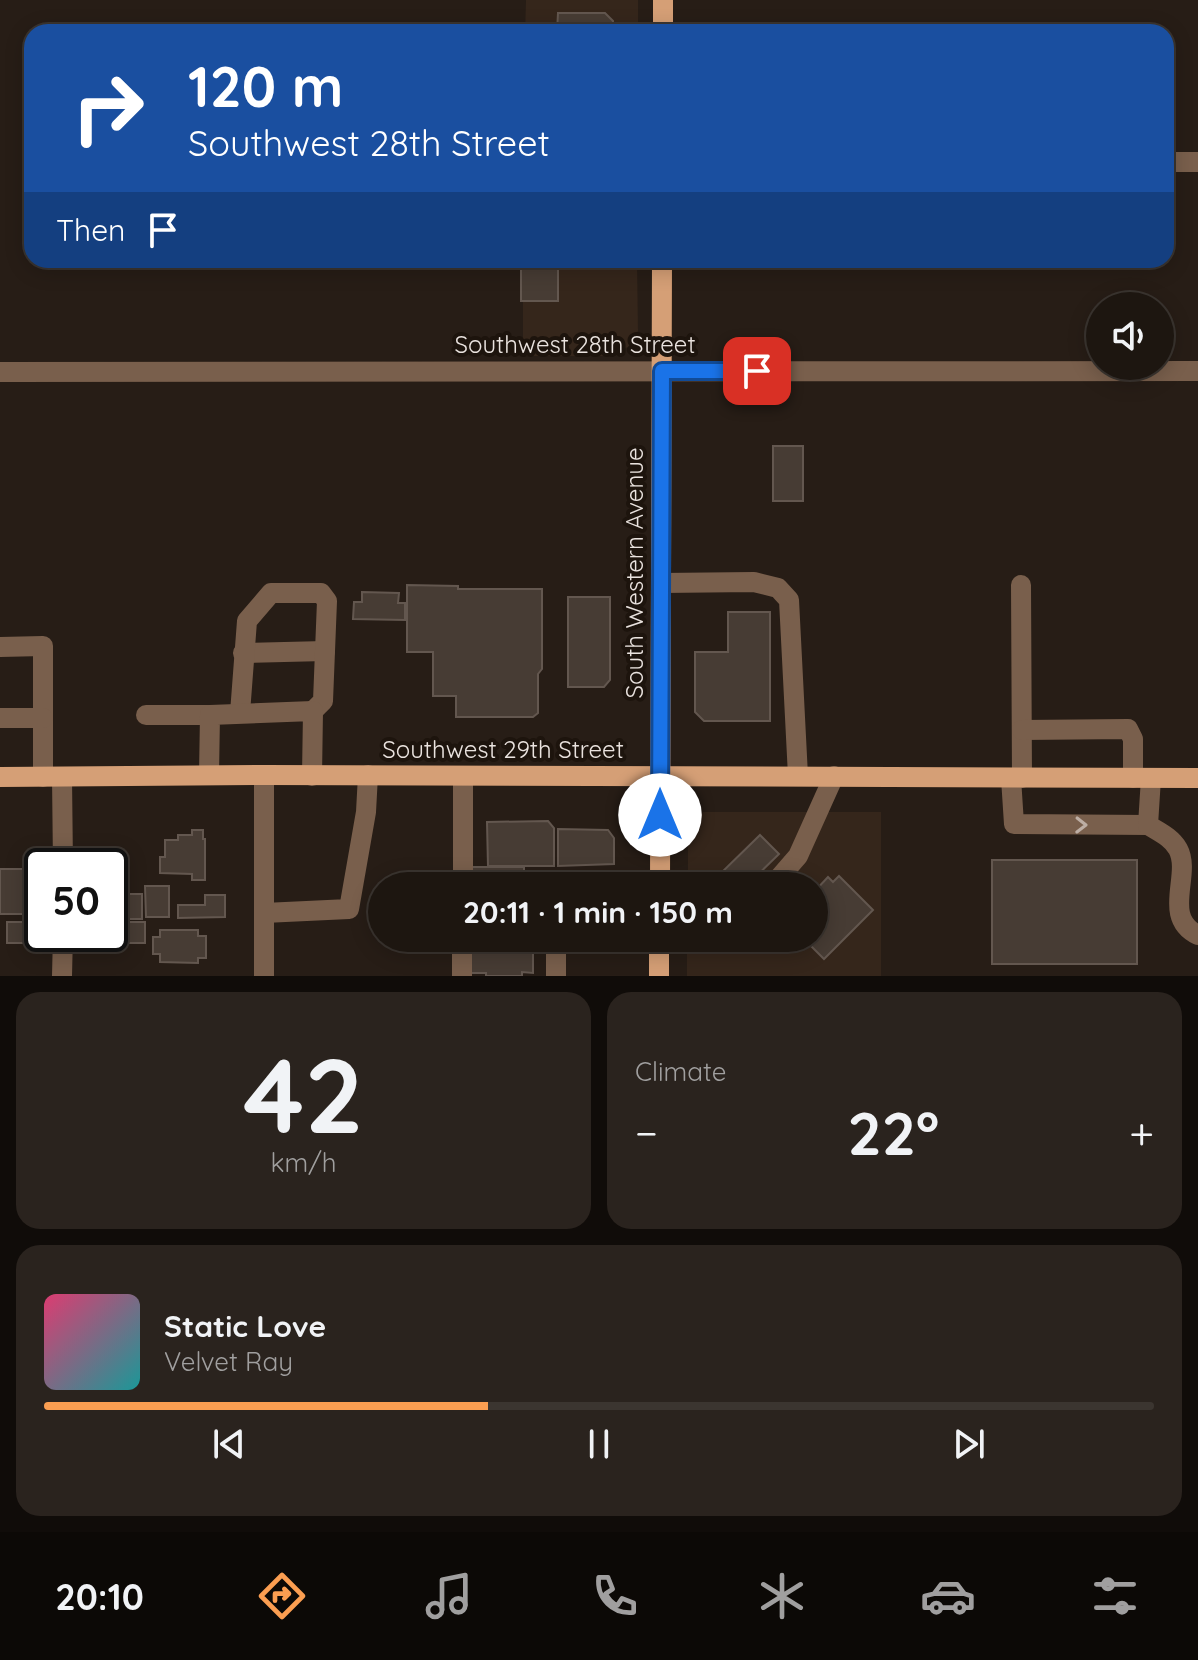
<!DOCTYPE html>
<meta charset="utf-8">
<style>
:root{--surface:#1d1610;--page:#2a231e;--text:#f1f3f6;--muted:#a09f9f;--line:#3b3530;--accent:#fb9e51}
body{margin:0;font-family:Quicksand,sans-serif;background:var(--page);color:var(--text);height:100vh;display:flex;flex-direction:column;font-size:30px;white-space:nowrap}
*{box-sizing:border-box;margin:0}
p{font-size:26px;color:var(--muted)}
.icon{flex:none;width:44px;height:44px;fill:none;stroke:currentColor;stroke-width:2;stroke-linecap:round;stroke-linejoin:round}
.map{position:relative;height:976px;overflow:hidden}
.sheet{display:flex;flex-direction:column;gap:16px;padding:16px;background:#100c09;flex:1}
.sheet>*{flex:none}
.guide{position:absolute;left:24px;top:24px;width:1150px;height:244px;border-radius:24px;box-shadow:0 4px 20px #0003,0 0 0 2px var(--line);background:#1a4fa0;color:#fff;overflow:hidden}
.controls{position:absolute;left:1086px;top:292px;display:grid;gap:16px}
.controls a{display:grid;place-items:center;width:88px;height:88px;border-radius:50%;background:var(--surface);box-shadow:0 4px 20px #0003,0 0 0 2px var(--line);font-size:40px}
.speed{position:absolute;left:24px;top:848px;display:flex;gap:16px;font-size:40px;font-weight:700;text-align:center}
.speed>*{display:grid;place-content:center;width:104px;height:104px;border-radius:50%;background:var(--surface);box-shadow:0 4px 20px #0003,0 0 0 2px var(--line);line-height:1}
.speed .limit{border:4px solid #111;border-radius:12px;background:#fff;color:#111}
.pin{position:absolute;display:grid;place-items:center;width:68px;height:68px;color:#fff;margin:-34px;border-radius:16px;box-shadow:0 4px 12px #0006}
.me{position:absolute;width:88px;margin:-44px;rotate:0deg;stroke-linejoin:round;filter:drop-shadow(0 0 6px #0008)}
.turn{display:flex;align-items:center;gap:28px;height:168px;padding:0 32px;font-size:36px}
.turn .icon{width:104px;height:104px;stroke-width:2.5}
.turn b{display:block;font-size:56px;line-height:68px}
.then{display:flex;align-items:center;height:76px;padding:0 32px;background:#0003;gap:16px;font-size:30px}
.big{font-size:60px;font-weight:700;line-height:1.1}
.sheet .widget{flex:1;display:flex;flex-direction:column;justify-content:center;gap:12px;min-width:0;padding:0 28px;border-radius:24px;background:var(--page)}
.sheet .dial{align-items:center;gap:0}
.dial b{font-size:104px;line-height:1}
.song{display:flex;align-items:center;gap:24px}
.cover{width:96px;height:96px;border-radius:12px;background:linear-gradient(135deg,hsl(340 70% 55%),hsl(180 70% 35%))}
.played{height:8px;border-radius:4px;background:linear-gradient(90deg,var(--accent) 40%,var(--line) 40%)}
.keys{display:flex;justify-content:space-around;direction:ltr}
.heat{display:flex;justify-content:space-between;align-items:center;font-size:44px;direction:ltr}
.sheet .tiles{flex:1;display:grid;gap:16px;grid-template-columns:1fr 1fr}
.widget:last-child{grid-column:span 2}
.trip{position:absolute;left:368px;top:872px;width:460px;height:80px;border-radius:40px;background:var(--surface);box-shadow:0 4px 20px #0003,0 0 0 2px var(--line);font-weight:700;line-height:80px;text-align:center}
.tab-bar{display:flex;height:128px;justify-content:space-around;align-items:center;background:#0c0906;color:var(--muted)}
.tab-bar .icon{width:56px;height:56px}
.tab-bar .selected{color:var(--accent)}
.tab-bar b{font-size:36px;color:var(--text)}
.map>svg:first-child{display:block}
.built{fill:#35261b}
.building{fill:#473c34;stroke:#63574f;stroke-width:2}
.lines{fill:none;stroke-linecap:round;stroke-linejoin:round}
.minor{stroke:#795f4c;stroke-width:20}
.major{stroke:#d59f76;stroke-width:20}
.oneway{stroke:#bdaea4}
.route-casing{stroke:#114b97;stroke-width:20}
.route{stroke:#1a73e8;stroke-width:14}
.labels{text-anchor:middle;stroke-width:8;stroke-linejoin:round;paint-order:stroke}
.street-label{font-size:24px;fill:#eae3df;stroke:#1d140d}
</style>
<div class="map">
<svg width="1198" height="976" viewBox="0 0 1198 976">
<rect width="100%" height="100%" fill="#271d16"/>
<g class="built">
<polygon points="526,0 638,0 638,32 525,32"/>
<polygon points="523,260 637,260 638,331 628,347 608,356 523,356"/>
<polygon points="703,812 881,812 881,976 687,976 687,938 814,938 814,886 688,886 688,833"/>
</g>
<g class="building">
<polygon points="558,13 605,13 613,21 613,32 557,32"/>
<rect x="521" y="260" width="37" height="41"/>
<rect x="773" y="446" width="30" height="55"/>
<polygon points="407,585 458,586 458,589 542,589 542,669 538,674 538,713 533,717 456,717 456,696 433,696 433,652 407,652"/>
<polygon points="362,592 399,593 398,603 405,603 405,620 353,619 354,602 362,602"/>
<polygon points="568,597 610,597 610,680 604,687 568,687"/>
<polygon points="728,612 770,612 770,721 704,721 695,712 695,652 728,652"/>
<polygon points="548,821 554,828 554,866 488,866 487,822"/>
<polygon points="558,829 608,830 614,838 614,864 558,866"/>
<polygon points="192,830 203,830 203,839 205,839 205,880 192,880 192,874 160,873 160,857 165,857 165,840 178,840 178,835 192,835"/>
<polygon points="760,835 779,854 746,886 728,886 718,876"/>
<rect x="992" y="860" width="145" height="104"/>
<polygon points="471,867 524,867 524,886 470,886"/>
<rect x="0" y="869" width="25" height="45"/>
<polygon points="839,876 873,910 824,959 803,938 814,938 814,892 828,877 833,882"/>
<polygon points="145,886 169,886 169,917 146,917"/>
<rect x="115" y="894" width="27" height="25"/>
<polygon points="205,895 225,895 225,917 178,918 178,905 205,905"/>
<rect x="7" y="922" width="22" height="21"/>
<rect x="123" y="922" width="22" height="21"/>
<polygon points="160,930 198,930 198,936 206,936 206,958 198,958 198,963 160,962 160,954 153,954 153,937 160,937"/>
<polygon points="470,938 523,938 523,950 533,950 533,973 522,972 522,976 486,976 486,973 470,973"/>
</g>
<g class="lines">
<g class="minor">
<polyline points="1166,162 1198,162"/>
<polyline points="0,372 1198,371"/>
<polyline points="661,583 754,582 778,588 789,600 798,776"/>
<polyline points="1021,585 1022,778"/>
<polyline points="0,647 43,646 43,777"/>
<polyline points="243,653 325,651"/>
<polyline points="240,713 247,621 271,593 321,593 327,601 323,701 313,711"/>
<polyline points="146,715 210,715"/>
<polyline points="0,718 43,718"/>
<polyline points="1022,730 1128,729 1133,739 1133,778"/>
<polyline points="209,775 210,715 313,711 312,776"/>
<polyline points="62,777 63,866"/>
<polyline points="1011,778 1014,824 1148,825"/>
<path d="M1151,778l-3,47c11,7 23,12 30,24 14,26 -17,68 20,86"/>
<polyline points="463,886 463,776"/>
<polyline points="772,886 798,856 834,776"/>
<polyline points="264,913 349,909 366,812 368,775"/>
<polyline points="62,976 63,934"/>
<polyline points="264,976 264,775"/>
<polyline points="462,976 462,938"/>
<polyline points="556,976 556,938"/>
</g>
<g class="major">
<polyline points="663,32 663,0"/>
<polyline points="0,777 264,775 1198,778"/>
<polyline points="660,886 662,260"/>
<polyline points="659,976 659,938"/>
</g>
</g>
<defs><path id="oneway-chevron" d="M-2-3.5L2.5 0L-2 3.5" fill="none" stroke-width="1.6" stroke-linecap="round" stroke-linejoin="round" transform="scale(2)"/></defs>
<use class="oneway" href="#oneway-chevron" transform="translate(1081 825) rotate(1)"/>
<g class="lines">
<g class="route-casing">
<polyline id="route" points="660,815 662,371 757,371"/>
</g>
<use href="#route" class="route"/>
</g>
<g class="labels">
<g class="street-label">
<text x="575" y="353">Southwest 28th Street</text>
<text transform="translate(635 573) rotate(-90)" y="8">South Western Avenue</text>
<text x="503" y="758">Southwest 29th Street</text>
</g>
</g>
</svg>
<div class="controls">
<a><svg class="icon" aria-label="sound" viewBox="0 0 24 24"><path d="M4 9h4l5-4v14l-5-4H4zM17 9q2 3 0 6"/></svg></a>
</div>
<div class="speed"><div class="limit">50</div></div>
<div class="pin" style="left:757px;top:371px;background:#d93025"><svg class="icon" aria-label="arrive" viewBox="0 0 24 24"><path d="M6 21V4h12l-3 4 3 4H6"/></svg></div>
<svg class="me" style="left:660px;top:815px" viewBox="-20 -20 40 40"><circle r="19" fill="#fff"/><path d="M0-13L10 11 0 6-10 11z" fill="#1a73e8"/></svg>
<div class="trip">20:11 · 1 min · 150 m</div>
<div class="guide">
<div class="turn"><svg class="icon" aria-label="right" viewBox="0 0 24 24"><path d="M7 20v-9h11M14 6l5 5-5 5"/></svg><div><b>120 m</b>Southwest 28th Street</div></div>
<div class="then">Then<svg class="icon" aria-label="arrive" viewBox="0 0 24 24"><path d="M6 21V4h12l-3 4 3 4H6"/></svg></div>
</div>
</div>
<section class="sheet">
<div class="tiles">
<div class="widget dial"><b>42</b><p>km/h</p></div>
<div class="widget"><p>Climate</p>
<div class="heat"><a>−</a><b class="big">22°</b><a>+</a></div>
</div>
<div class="widget">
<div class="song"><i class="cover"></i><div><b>Static Love</b><p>Velvet Ray</p></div></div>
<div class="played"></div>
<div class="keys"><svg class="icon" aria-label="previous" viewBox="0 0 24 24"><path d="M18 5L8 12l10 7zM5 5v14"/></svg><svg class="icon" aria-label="pause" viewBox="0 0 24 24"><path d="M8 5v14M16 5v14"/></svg><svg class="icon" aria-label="next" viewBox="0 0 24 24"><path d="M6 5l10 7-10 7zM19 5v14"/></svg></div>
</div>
</div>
</section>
<nav class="tab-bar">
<b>20:10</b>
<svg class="icon selected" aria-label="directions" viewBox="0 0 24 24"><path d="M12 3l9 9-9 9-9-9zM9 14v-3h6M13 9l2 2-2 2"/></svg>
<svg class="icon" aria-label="music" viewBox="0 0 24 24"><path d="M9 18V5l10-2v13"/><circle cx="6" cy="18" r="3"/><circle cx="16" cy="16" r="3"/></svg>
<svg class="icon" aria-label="phone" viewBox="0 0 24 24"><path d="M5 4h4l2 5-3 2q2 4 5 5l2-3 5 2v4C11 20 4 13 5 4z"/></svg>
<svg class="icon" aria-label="climate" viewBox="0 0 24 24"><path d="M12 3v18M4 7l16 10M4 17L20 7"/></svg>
<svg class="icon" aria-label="car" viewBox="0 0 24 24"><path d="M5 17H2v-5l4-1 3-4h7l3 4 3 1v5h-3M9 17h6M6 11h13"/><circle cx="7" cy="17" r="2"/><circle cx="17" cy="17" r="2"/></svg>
<svg class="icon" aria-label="filters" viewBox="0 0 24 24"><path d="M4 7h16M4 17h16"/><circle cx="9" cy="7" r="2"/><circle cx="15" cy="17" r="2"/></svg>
</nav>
